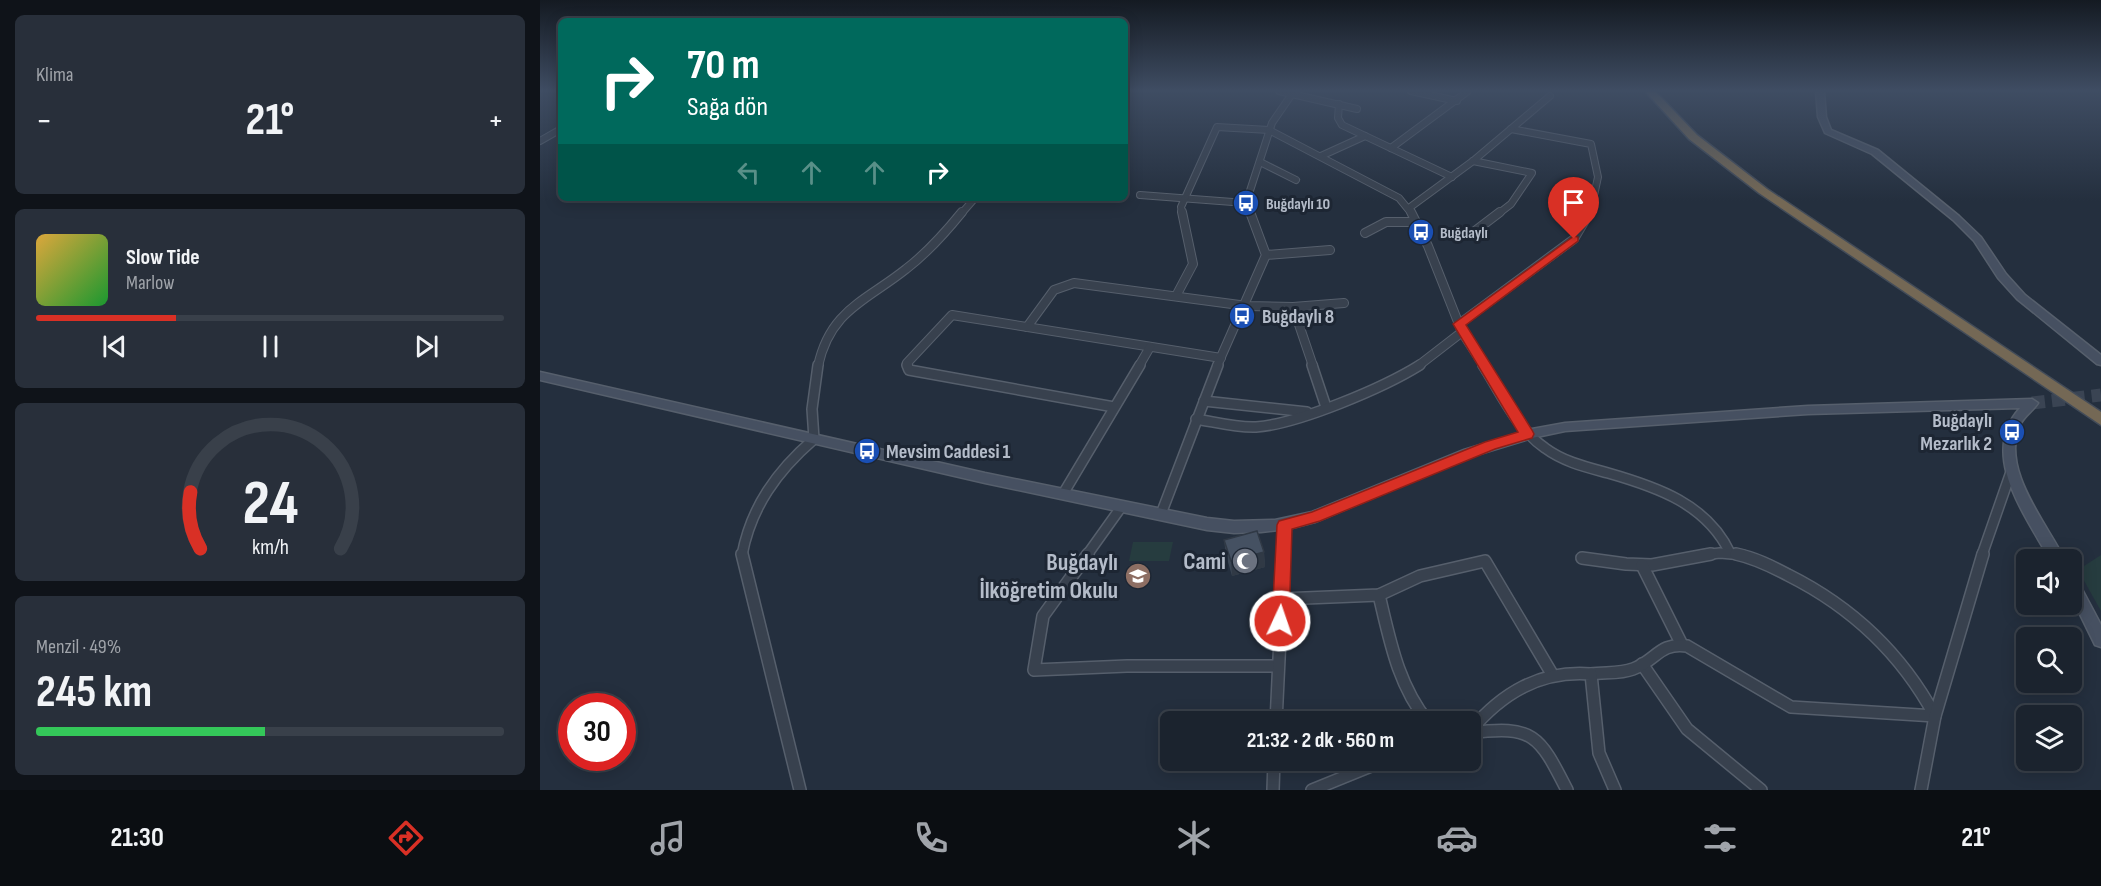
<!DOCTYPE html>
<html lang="tr">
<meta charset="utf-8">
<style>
:root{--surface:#1b232e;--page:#282f3a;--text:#f1f3f6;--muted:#a0a4aa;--line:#39404a;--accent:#d93025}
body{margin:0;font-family:"Sofia Sans Condensed",sans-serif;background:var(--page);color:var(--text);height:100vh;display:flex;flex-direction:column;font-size:22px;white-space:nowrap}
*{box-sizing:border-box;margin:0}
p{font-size:20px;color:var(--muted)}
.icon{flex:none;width:33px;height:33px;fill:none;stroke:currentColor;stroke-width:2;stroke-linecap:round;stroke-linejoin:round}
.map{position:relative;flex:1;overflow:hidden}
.details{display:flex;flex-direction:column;gap:15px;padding:15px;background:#0f1319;width:540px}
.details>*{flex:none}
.hud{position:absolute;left:18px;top:18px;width:570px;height:183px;border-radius:9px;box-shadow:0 3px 15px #0003,0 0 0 2px var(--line);background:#00695c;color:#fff;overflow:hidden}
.controls{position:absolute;left:1476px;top:549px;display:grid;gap:12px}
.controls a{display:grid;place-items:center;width:66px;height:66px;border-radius:9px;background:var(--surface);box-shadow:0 3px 15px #0003,0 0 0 2px var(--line);font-size:30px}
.speed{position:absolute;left:18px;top:693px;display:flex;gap:12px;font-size:30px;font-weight:700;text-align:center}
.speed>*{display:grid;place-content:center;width:78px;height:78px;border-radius:50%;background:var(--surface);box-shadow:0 3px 15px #0003,0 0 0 2px var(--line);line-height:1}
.speed .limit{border:9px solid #d22;background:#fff;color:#111}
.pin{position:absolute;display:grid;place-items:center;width:51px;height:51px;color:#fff;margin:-62px -26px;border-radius:50% 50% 50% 0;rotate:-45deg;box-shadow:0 0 6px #0007}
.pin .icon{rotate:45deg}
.me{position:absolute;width:66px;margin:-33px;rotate:3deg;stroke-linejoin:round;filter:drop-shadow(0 0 4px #0008)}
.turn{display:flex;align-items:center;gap:21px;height:126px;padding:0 30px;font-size:27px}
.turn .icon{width:78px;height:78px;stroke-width:2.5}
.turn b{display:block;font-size:42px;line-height:51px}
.lanes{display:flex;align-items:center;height:57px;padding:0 30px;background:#0003;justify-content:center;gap:30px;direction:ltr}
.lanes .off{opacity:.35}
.big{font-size:45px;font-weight:700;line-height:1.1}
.details .tile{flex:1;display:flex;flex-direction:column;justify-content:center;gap:9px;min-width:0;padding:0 21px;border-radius:9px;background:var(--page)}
.details .dial{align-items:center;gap:0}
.dial svg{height:156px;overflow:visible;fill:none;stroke:var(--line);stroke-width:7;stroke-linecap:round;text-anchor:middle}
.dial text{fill:var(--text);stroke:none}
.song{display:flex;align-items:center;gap:18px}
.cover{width:72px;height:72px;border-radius:9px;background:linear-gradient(135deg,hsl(40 70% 55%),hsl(130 70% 35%))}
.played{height:6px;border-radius:3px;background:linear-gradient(90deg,var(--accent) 30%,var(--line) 30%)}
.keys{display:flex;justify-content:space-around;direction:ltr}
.heat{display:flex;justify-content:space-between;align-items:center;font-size:33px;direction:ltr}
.charge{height:9px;border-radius:4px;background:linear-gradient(90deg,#34c759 49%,var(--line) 0)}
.trip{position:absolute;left:620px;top:711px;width:321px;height:60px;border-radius:9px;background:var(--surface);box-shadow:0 3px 15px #0003,0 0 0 2px var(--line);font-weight:700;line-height:60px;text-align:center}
.menu{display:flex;height:96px;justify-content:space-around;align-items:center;background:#0b0e12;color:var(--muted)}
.menu .icon{width:42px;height:42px}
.menu .active{color:var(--accent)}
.menu b{font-size:27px;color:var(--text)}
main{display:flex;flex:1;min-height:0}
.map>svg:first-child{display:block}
.green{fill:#263c3f}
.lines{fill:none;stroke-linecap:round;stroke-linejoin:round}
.secondary-tunnel{stroke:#3a4453;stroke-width:13;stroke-dasharray:13 7;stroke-linecap:butt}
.street-far3-casing{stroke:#565f6c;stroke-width:8}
.street-far2-casing{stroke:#565f6c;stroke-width:10}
.street-far1-casing{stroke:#565f6c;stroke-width:12}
.street-casing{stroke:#565f6c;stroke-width:14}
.secondary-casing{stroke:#565f6c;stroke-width:3}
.highway-casing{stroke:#434c59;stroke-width:3}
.street-far3{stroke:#38414e;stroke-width:6}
.street-far2{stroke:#38414e;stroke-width:8}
.street-far1{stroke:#38414e;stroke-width:9}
.street{stroke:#38414e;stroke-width:11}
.secondary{fill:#465061;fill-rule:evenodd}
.highway{fill:#746855;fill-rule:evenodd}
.wall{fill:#3b4654}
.shaded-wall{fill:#303945}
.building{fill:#455162;stroke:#303945;stroke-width:1.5}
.route{fill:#d93025;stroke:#8d1f18;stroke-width:1.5}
.labels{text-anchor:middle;stroke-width:6;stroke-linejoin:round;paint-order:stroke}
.far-poi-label{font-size:16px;font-weight:bold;fill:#b4bcc9;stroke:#1d2633;text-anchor:start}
.poi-label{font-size:20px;font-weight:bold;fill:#b4bcc9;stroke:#1d2633;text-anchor:start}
.near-poi-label{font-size:24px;font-weight:bold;fill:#b4bcc9;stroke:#1d2633;text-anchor:end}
</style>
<main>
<section class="details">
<div class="tile"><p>Klima</p>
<div class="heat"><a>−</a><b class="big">21°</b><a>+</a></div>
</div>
<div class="tile">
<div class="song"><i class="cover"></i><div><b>Slow Tide</b><p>Marlow</p></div></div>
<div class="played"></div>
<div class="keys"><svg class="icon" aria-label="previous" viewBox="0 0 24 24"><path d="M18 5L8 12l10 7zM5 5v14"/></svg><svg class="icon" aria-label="pause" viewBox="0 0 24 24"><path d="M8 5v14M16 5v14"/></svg><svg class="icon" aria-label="next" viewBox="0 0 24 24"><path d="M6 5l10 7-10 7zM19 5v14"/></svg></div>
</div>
<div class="tile dial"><svg viewBox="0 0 100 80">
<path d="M14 69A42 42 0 1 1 86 69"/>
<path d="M14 69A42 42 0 0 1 9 40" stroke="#d93025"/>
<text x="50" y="56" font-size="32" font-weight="700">24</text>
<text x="50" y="72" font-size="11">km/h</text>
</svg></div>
<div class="tile"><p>Menzil · 49%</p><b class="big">245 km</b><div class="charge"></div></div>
</section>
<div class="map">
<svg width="1561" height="790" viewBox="0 0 1561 790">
<rect width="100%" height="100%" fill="#242f3e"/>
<g class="green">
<polygon points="593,542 633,542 629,561 589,561"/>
<polygon points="1561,555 1561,611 1538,570"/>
</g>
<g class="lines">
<polyline class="secondary-tunnel" points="1492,403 1561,395"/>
<g class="street-far3-casing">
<g id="street-far3">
<polyline points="739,91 817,109"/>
<polyline points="871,91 917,101"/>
<polyline points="799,104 798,118 802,125 912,177"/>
<polyline points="971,129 1051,144 1058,177 1050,214"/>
<polyline points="0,141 21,129"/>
<polyline points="851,148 928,91"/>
<polyline points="781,156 825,136"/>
<polyline points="933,161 992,173 971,204 958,214"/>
<polyline points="720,162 756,180"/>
<polyline points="600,195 706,203"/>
<polyline points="869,208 933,161 1010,96"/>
<polyline points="421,214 435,198"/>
<polyline points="642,214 641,207 677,127 729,130 859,198 872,214"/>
<polyline points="710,214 706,203 732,123 754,91"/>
</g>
</g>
<g class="street-far2-casing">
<g id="street-far2">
<polyline points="871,212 888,246 922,332 944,366"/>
<polyline points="935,231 960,212"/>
<polyline points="825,233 846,222 876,222"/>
<polyline points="726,255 790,250"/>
<polyline points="636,296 653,264 642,212"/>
<polyline points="753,307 773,366"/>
<polyline points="919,324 1034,239 1050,212"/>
<polyline points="487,327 514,290 534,283 707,306 753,307 804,303"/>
<path d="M278,366c12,-56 48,-65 88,-97 21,-16 39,-36 56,-57"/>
<polyline points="368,366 367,363 412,315 681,358"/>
<polyline points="599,366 610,347"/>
<polyline points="677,366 726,255 710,212"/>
<polyline points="878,366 922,332"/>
</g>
</g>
<g class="street-far1-casing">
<g id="street-far1">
<polyline points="367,365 369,370 574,407"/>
<polyline points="772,365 786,407"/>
<path d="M943,365c18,28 34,64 62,83 19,14 41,19 63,25 49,14 99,31 122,80"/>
<polyline points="664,401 767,412"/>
<path d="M656,419c19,3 41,9 60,8 42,-3 127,-39 164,-62"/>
<polyline points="523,494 600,365"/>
<polyline points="621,514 678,365"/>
<path d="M202,555c9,-48 35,-84 72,-116l-2,-30 6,-44"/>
<polyline points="547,555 582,506"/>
<polyline points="744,555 745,525"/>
<polyline points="1162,555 1180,553 1203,555"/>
<polyline points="1442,555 1472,469"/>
</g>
</g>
<g class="street-casing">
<g id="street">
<polyline points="202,554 260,790"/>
<polyline points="548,554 503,616 494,670 587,666 738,666"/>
<polyline points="1042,558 1086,564 1112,565 1171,554"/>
<polyline points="1102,565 1142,645"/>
<path d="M839,595c11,46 19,90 49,127"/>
<polyline points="741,599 839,595 880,576 945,561 1012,674"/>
<polyline points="1102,664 1147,729 1221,790"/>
<path d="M1051,674c14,-2 29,0 42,-5 23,-8 26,-27 54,-23l104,61 144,9c-34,-63 -83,-109 -147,-141 -17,-9 -33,-17 -52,-21"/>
<polyline points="736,722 744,554"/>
<path d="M930,731c32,-38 70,-61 121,-57l8,79 16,37"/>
<path d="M930,733c64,-8 69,2 97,57"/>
<polyline points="733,790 734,760"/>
<polyline points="772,790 846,760"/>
<polyline points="1381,790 1395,716 1443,554"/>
</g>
</g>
<g class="secondary-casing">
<g id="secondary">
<polygon points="1276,91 1284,91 1286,117 1291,130 1338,150 1419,216 1441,237 1466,274 1485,295 1561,355 1561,365 1557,364 1477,299 1458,278 1434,241 1413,220 1332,154 1285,133 1278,117"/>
<path d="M0,372l445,101 222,45 27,3 41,-1 37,-8 152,-62 68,-21 33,-6 243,-17 224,-7 6,4c-5,8 -14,13 -18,22 -20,44 26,97 45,135h-15c-24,-44 -72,-106 -30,-152l-212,6 -243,17 -33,7 -59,18 -158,66 -27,7 -27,3 -27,1 -27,-3 -222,-47 -445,-103z"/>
<polygon points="1532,578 1537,580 1561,625 1561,647 1555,645 1532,598"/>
</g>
</g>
<g class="highway-casing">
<polygon id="highway" points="1105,91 1115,91 1157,135 1227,189 1561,412 1561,425 1219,193 1149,139"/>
</g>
<use href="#street-far3" class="street-far3"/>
<use href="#street-far2" class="street-far2"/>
<use href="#street-far1" class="street-far1"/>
<use href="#street" class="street"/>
<use href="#secondary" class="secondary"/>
<use href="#highway" class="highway"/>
</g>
<polygon class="wall" points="684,540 724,552 725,567 692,576 686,555"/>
<polygon class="shaded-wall" points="724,552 725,567 692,576 691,561"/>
<polygon class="building" points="717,531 724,552 691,561 684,540"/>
<linearGradient id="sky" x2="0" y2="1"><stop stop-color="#141a22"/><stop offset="0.45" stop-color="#3f4d63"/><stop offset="1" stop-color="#3f4d63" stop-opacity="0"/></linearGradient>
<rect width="1561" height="201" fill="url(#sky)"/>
<polygon class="route" points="1034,236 1038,237 1038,241 926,325 992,430 994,434 992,438 955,449 780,521 752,529 749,621 747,626 740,629 734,626 732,621 737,525 739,521 772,512 945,442 978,432 913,324"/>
<defs>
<g id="bus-disc" transform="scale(1.35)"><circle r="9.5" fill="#1a4fb4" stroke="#1d2633"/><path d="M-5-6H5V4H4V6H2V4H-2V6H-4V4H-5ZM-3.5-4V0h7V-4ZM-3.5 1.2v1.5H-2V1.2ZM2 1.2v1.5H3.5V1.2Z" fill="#fff"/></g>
<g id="mosque-disc" transform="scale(1.35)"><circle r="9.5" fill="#6b7280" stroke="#1d2633"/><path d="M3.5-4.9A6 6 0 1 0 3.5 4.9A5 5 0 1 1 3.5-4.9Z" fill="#fff"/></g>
<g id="school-disc" transform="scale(1.35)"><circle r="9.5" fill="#8d6e63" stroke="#1d2633"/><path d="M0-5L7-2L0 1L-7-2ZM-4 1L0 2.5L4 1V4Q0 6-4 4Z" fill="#fff"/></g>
</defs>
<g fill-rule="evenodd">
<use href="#bus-disc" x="706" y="203"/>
<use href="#bus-disc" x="881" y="232"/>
<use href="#bus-disc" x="702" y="316"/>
<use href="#bus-disc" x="1472" y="432"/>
<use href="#bus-disc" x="327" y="451"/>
<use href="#mosque-disc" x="705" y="561"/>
<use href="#school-disc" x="598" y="576"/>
</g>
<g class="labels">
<g class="far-poi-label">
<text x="726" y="209">Buğdaylı 10</text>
<text x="900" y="238">Buğdaylı</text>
</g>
<g class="poi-label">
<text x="722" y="323">Buğdaylı 8</text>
<text x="1452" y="427" text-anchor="end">Buğdaylı<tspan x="1452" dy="23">Mezarlık 2</tspan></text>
<text x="346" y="458">Mevsim Caddesi 1</text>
</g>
<g class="near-poi-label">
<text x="686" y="569">Cami</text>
<text x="578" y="570">Buğdaylı<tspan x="578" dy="28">İlköğretim Okulu</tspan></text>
</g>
</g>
</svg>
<div class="controls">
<a><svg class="icon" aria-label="sound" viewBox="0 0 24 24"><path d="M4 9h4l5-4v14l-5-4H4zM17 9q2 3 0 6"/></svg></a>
<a><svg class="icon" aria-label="search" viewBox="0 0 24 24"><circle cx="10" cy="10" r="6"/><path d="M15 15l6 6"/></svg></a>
<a><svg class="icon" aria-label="layers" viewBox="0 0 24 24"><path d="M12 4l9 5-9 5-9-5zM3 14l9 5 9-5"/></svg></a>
</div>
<div class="speed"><div class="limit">30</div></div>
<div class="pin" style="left:1034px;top:239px;background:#d93025"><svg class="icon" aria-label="arrive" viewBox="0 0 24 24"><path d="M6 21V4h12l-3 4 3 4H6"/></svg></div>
<svg class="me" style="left:740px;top:621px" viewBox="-20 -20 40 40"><circle r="17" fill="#d93025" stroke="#fff" stroke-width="3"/><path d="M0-11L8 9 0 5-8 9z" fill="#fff"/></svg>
<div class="trip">21:32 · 2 dk · 560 m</div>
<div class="hud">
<div class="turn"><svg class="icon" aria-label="right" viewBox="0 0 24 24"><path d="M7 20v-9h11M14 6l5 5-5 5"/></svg><div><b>70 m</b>Sağa dön</div></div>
<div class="lanes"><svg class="icon off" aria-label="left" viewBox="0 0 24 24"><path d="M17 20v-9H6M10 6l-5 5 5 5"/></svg><svg class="icon off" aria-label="ahead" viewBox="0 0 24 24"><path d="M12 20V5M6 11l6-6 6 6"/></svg><svg class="icon off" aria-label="ahead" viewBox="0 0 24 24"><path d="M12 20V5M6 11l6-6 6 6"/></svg><svg class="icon" aria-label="right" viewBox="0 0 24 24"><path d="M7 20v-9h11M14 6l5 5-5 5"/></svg></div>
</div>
</div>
</main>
<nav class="menu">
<b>21:30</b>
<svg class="icon active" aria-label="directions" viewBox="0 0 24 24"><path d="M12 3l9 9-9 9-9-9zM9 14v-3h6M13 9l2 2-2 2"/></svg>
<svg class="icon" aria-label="music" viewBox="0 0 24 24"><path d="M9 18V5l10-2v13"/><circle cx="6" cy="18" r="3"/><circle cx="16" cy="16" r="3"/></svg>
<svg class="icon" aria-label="phone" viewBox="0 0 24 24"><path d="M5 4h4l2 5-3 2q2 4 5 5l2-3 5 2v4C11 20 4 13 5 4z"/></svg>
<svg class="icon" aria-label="climate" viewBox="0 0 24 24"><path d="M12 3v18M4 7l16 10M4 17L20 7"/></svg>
<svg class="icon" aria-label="car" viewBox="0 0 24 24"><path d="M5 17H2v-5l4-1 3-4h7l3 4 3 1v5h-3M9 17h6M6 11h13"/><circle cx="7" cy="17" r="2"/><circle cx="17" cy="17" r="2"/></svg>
<svg class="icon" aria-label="filters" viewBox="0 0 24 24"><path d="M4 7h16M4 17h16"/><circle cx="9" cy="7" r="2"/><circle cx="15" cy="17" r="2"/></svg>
<b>21°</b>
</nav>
